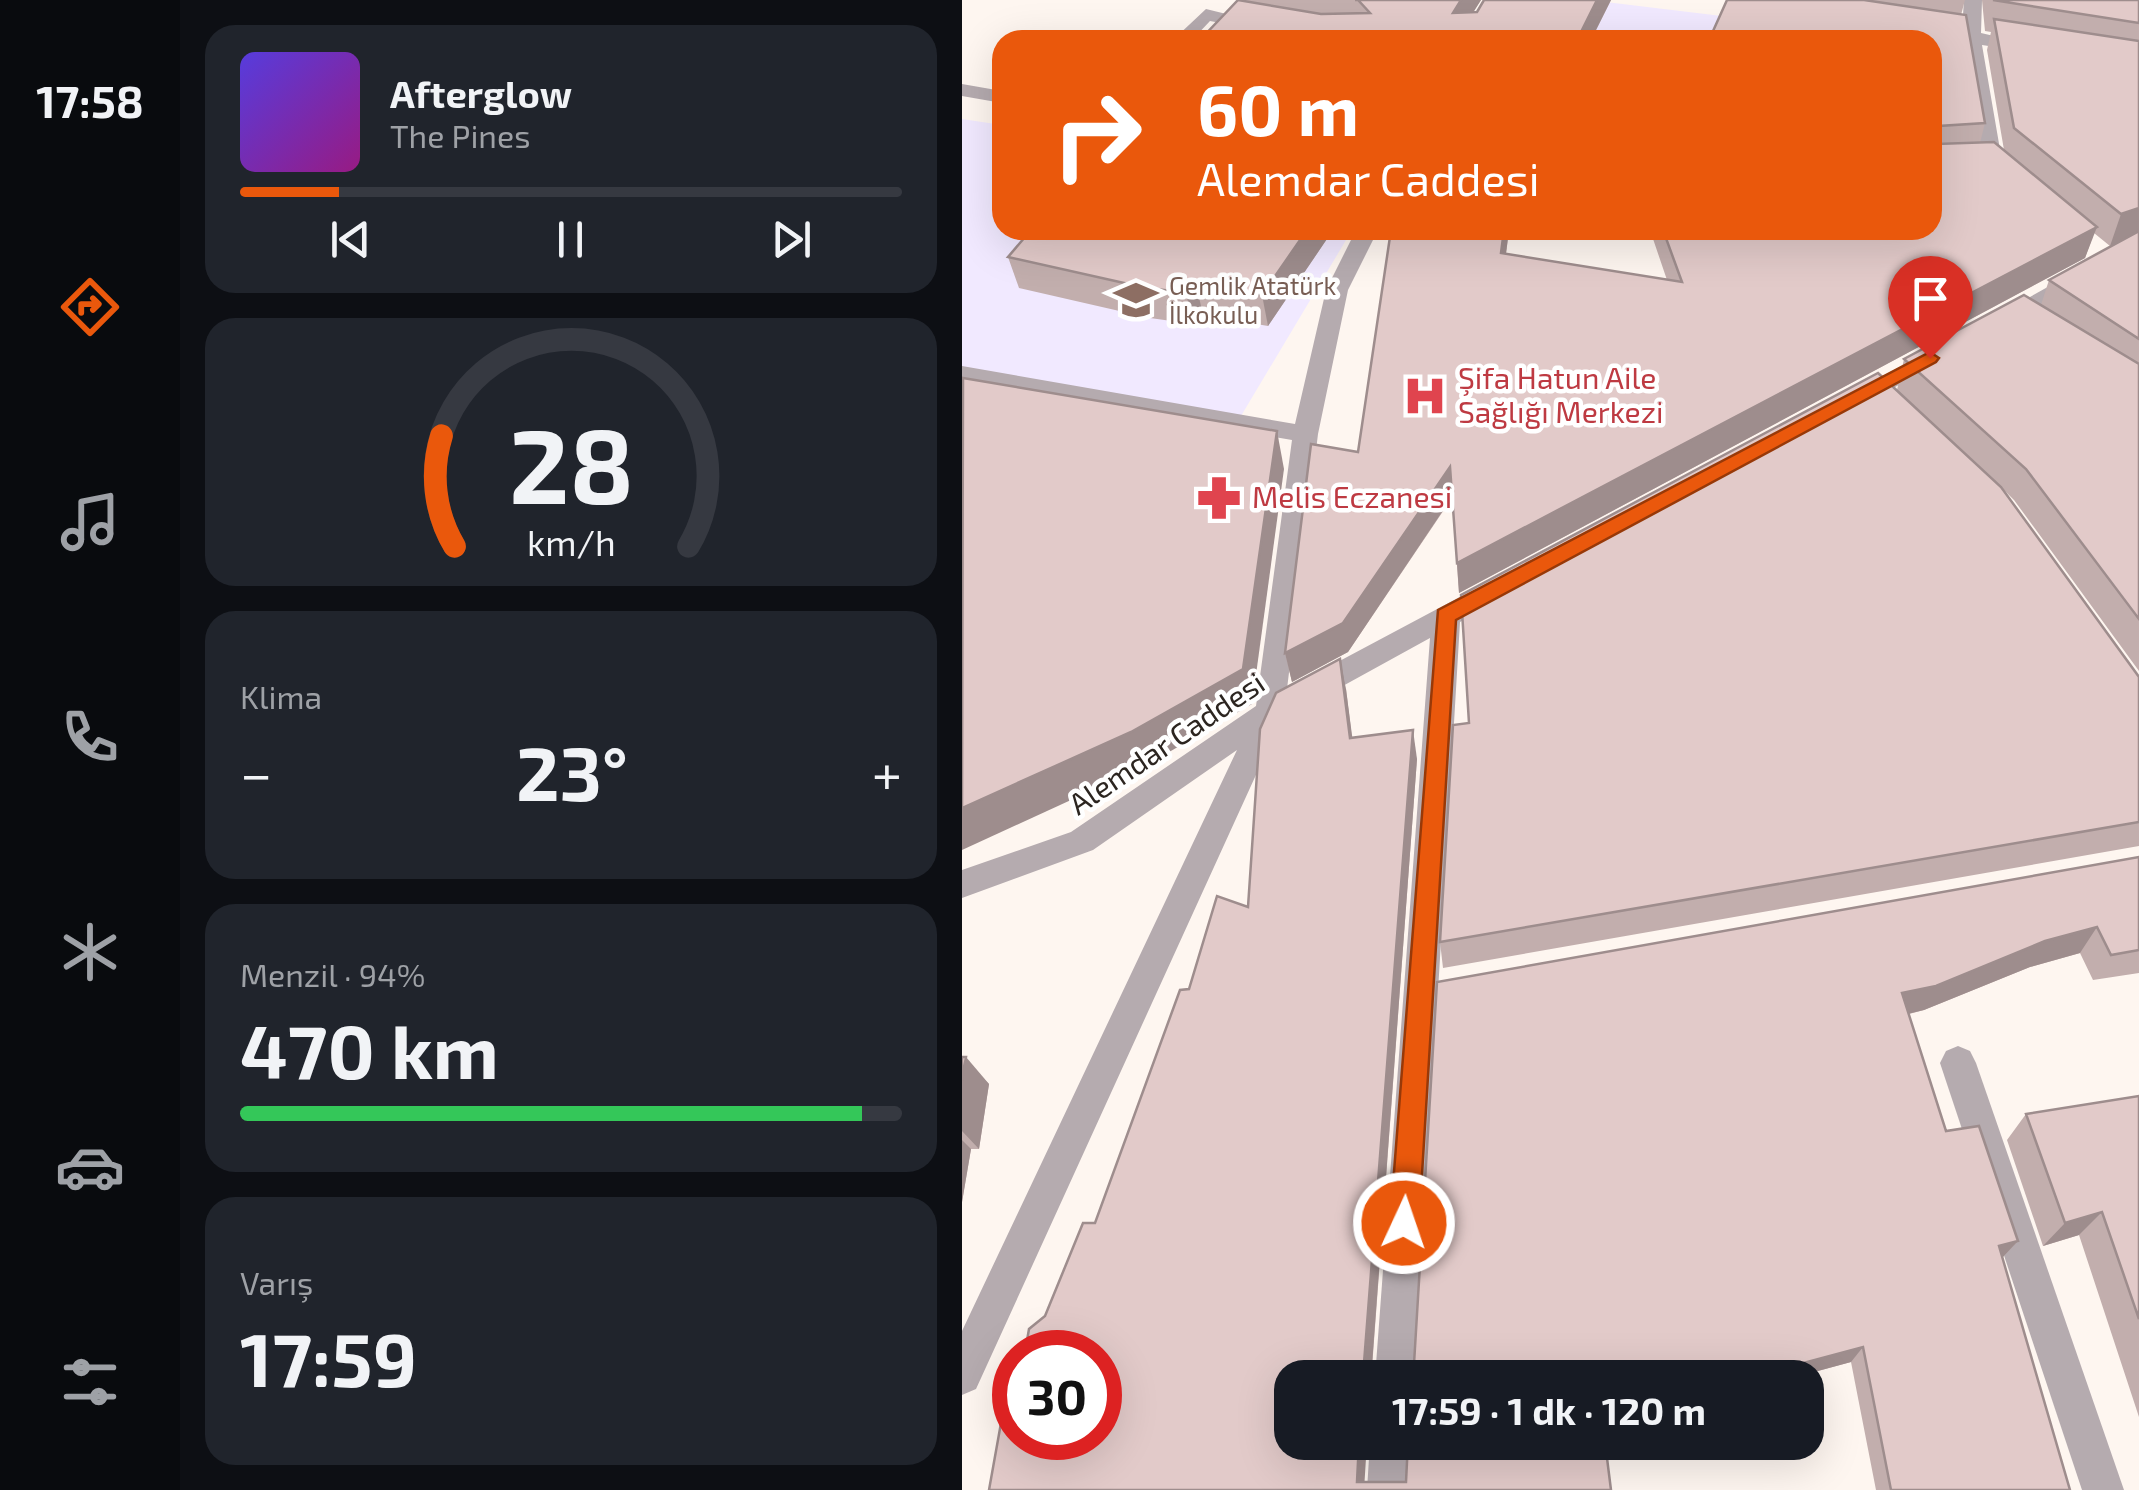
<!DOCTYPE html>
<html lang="tr">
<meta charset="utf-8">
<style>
:root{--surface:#171b24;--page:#20242c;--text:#f1f3f6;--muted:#9ea1a6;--line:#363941;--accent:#ea580c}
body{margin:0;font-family:"Exo 2",sans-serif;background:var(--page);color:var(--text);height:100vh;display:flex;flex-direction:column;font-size:38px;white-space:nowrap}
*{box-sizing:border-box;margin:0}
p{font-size:32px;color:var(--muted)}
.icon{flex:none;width:55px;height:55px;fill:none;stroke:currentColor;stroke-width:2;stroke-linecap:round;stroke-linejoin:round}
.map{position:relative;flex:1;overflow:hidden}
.details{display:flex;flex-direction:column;gap:25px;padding:25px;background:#0d0f14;width:782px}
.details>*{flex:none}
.hud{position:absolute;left:30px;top:30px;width:950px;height:210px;border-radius:30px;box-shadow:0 10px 40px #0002;background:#ea580c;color:#fff;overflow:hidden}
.speed{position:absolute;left:30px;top:1330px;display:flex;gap:20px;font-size:50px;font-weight:700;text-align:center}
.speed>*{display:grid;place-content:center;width:130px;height:130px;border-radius:50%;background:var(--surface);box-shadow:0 10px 40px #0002;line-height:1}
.speed .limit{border:15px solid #d22;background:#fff;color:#111}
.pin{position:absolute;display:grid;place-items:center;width:85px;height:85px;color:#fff;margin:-102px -42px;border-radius:50% 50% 50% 0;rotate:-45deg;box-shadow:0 0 10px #0007}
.pin .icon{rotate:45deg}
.me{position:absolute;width:110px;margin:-55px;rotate:3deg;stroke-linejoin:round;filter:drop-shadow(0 0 8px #0008)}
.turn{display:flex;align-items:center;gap:35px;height:210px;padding:0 40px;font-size:45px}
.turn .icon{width:130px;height:130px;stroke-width:2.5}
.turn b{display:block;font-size:70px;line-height:85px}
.big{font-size:75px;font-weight:700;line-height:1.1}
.details .widget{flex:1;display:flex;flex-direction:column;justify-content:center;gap:15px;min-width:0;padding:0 35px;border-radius:30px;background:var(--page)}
.details .dial{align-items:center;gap:0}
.dial svg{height:260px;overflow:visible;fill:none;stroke:var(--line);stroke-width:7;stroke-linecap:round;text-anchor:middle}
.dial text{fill:var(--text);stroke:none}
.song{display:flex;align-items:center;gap:30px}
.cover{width:120px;height:120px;border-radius:15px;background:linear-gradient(135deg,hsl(250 70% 55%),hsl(310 70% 35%))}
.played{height:10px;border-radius:5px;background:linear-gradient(90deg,var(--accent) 15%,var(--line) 15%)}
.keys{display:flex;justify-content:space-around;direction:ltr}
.heat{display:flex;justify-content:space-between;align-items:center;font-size:55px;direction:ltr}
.charge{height:15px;border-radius:8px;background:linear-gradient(90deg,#34c759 94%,var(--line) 0)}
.trip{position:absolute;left:312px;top:1360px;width:550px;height:100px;border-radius:30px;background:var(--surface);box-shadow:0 10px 40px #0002;font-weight:700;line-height:100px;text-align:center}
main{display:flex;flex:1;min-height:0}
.tab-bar{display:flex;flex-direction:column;width:180px;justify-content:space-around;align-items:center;background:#090b0e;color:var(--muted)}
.tab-bar .icon{width:70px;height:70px}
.tab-bar .selected{color:var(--accent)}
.tab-bar b{font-size:45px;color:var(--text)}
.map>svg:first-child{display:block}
.education{fill:#f1e9ff}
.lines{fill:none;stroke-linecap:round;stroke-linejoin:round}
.minor{fill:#b5abaf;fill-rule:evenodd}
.wall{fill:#c2aead}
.shaded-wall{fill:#9e8d8d}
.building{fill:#e2cac9;stroke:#9e8d8d;stroke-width:2.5}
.route{fill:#ea580c;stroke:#983908;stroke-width:2.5}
.labels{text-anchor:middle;stroke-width:9;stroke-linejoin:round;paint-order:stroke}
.far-education-label{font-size:25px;fill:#785e54;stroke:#fff;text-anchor:start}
.health-label{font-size:30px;fill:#be3a42;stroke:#fff;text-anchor:start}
.street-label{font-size:30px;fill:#2c2520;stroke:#fff}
</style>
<main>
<nav class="tab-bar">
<b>17:58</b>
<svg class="icon selected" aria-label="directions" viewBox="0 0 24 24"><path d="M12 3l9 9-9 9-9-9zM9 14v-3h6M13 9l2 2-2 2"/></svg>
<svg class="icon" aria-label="music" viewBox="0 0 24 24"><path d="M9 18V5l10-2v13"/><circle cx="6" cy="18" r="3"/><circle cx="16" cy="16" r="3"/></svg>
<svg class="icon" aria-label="phone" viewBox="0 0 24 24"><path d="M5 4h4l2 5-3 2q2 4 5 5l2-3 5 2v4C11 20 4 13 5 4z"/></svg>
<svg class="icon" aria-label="climate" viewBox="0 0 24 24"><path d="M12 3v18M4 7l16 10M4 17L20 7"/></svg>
<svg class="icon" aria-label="car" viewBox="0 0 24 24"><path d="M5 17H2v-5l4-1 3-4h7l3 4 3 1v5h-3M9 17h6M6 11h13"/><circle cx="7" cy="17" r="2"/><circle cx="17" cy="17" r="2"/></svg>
<svg class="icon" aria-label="filters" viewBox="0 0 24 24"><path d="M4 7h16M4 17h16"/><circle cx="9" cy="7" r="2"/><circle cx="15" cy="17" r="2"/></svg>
</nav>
<section class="details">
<div class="widget">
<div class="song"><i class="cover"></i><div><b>Afterglow</b><p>The Pines</p></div></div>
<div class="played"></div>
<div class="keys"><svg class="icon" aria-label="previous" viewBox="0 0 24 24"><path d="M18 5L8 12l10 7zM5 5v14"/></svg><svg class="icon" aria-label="pause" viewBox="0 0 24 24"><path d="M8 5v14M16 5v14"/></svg><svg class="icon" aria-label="next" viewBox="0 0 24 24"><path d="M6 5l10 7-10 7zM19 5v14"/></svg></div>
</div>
<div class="widget dial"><svg viewBox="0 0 100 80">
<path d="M14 69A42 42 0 1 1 86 69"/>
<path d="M14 69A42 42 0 0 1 10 35" stroke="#ea580c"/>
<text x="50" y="56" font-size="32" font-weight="700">28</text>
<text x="50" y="72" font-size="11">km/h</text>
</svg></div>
<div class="widget"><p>Klima</p>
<div class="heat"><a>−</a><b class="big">23°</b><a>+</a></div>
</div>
<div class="widget"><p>Menzil · 94%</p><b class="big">470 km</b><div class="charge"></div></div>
<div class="widget"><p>Varış</p><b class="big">17:59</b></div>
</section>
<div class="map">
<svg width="1177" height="1490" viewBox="0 0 1177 1490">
<rect width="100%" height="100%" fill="#fef6f0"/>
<g class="education">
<polygon points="537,0 627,0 960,40 510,40"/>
<polygon points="0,119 40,125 40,230 390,230 276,421 0,370"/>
</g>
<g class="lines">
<g class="minor">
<polygon points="1002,0 1020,0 1019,33 1075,46 1066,52 1020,45 1040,161 1053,174 1050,178 1036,178 1020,163 1000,42 959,31 968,25 1000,30"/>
<polygon points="244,9 305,24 296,30 248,21 230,40 211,40"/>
<polygon points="0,84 40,91 40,103 0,96"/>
<polygon points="394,230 416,230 386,290 356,434 325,689 524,583 534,580 548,590 544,597 498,622 453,1378 413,1378 468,638 319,720 14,1389 0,1395 0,1331 275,750 131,850 0,898 0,870 109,832 294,706 330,440 0,382 0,366 333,424 364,290"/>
<polygon points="1177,236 1177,251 1045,326 1029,326 1025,321"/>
<polygon points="975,346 983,349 983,359 901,405 892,407 880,399"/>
<polygon points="996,1046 1008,1051 1014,1063 1162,1490 1120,1490 978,1063 984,1051"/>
<polygon points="408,1442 449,1442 447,1490 405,1490"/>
</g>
</g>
<g class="wall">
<polygon points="284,0 519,0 511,12 515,12 522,0 649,0 629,40 238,40 284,2"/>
<polygon points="765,0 1003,0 999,15 1023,123 1018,143 1042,150 1025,50 1029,32 1023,31 1020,0 1177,0 1177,671 1052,500 1041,489 1177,677 1177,846 481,968 478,942 507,723 935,390 942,359 1079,305 1087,280 1154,243 1148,246 1132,233 1123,258 497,593 490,498 386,652 330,682 323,653 396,452 429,230 547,230 544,254 705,280 688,230 970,230"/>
<polygon points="371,230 306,326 241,315 231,324 188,318 57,288 46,257"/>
<polygon points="384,689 390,738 455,759 410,1368 448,1368 452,1364 475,982 1177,857 1177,973 1131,980 1118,953 1068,967 962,1010 947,1014 984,1131 1056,1241 1040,1258 1108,1490 914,1490 889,1362 830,1378 330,1378 403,1482 649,1490 27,1490 52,1438 83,1316 133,1223 227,989 286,907"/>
<polygon points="0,1057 27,1084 17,1149 9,1149 0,1202"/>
<polygon points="1177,1096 1177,1417 1117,1235 1081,1246 1045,1140 1064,1114"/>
</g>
<g class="shaded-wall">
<polygon points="499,0 519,0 494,40 491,13"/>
<polygon points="635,0 649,0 629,40 615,40"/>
<polygon points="1177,208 1177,235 1148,246 1159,214"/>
<polygon points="1135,227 1123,258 497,593 495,563"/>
<polygon points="345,230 371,230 306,326 300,295"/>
<polygon points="542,230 547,230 540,284 539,253"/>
<polygon points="234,284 241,315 231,324 224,293"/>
<polygon points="315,431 322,469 290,704 183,766 0,850 0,808"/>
<polygon points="488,467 490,497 386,652 330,682 323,653"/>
<polygon points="378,659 384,689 394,766 388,738"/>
<polygon points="451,730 455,759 409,1378 402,1363"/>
<polygon points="1135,927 1118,953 1068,967 962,1010 929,1018 940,993 1083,941"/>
<polygon points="4,1057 27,1084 17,1149 0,1131 0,1080"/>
<polygon points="0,1140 9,1149 0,1202"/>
<polygon points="1140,1212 1117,1235 1081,1246 1103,1223"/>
<polygon points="1056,1241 1039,1259 1037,1246"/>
<polygon points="901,1347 889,1362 830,1378 785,1378"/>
<polygon points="397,1442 405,1442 402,1490 395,1482"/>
</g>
<g class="building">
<polygon points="276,0 359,14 408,13 396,0 393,0 499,0 491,13 515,12 522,0 635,0 615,40 238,40"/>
<polygon points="765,0 902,0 1004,15 1023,123 977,126 975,144 1032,142 1135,227 495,563 488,467 381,623 323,653 349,444 396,452 429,230 542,230 539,253 720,282 701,230 970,230 970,40 747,40"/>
<polygon points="1031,0 1177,0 1177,23"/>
<polygon points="1032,19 1177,41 1177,208 1159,214 1052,128"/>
<polygon points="69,230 345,230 300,295 234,284 224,293 180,287 46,257"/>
<polygon points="1177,231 1177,339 1087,280"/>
<polygon points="1062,295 1177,364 1177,619 1064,469 942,359"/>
<polygon points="916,373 1039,487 1177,677 1177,822 478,942 491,725 507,723 499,595"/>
<polygon points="1,378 315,431 281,669 169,732 0,808"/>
<polygon points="378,659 388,738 451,730 402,1363 406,1368 448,1368 452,1364 475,982 1177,857 1177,950 1149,955 1135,927 1083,941 974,986 940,993 984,1131 1017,1126 1056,1241 1037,1246 1108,1490 929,1490 901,1347 785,1378 330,1378 330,1442 397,1442 395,1482 444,1482 446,1442 643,1442 649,1490 27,1490 46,1384 52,1384 52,1438 138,1438 138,1352 63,1352 67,1329 83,1316 121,1223 133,1223 218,990 227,989 255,896 286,907 298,729 314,693"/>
<polygon points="0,1057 4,1057 0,1080"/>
<polygon points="1177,1096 1177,1319 1140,1212 1103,1223 1064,1114"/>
</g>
<polygon class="route" points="968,352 977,358 974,362 494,620 457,1223 453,1233 442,1237 432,1233 428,1223 476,610"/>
<defs>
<g id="school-bare" transform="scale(3.45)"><path d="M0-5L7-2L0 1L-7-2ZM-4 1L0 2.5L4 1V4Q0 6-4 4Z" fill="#8d6e63" stroke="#fff" stroke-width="2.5" paint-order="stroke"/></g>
<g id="hospital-bare" transform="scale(3.45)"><path d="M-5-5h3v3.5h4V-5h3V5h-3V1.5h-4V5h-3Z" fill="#e0444e" stroke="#fff" stroke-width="2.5" paint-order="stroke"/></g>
<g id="pharmacy-bare" transform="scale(3.45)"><path d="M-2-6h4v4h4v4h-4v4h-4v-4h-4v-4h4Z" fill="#e0444e" stroke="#fff" stroke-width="2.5" paint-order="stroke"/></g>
</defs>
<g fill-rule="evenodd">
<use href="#school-bare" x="174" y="300"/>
<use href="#hospital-bare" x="463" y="396"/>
<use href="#pharmacy-bare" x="257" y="498"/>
</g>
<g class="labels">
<g class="far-education-label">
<text x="207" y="295">Gemlik Atatürk<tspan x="207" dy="29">İlkokulu</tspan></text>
</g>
<g class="health-label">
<text x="496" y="389">Şifa Hatun Aile<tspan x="496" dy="34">Sağlığı Merkezi</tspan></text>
<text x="290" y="508">Melis Eczanesi</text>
</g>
<g class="street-label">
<text transform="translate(205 744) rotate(-34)" y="10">Alemdar Caddesi</text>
</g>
</g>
</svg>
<div class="speed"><div class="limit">30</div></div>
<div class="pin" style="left:968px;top:358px;background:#d93025"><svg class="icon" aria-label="arrive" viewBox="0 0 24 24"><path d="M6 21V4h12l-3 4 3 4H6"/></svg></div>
<svg class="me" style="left:442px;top:1223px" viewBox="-20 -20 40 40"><circle r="17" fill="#ea580c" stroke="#fff" stroke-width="3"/><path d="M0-11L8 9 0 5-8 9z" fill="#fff"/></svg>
<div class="trip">17:59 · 1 dk · 120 m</div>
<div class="hud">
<div class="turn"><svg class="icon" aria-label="right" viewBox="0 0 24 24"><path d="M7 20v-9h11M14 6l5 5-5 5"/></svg><div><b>60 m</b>Alemdar Caddesi</div></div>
</div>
</div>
</main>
